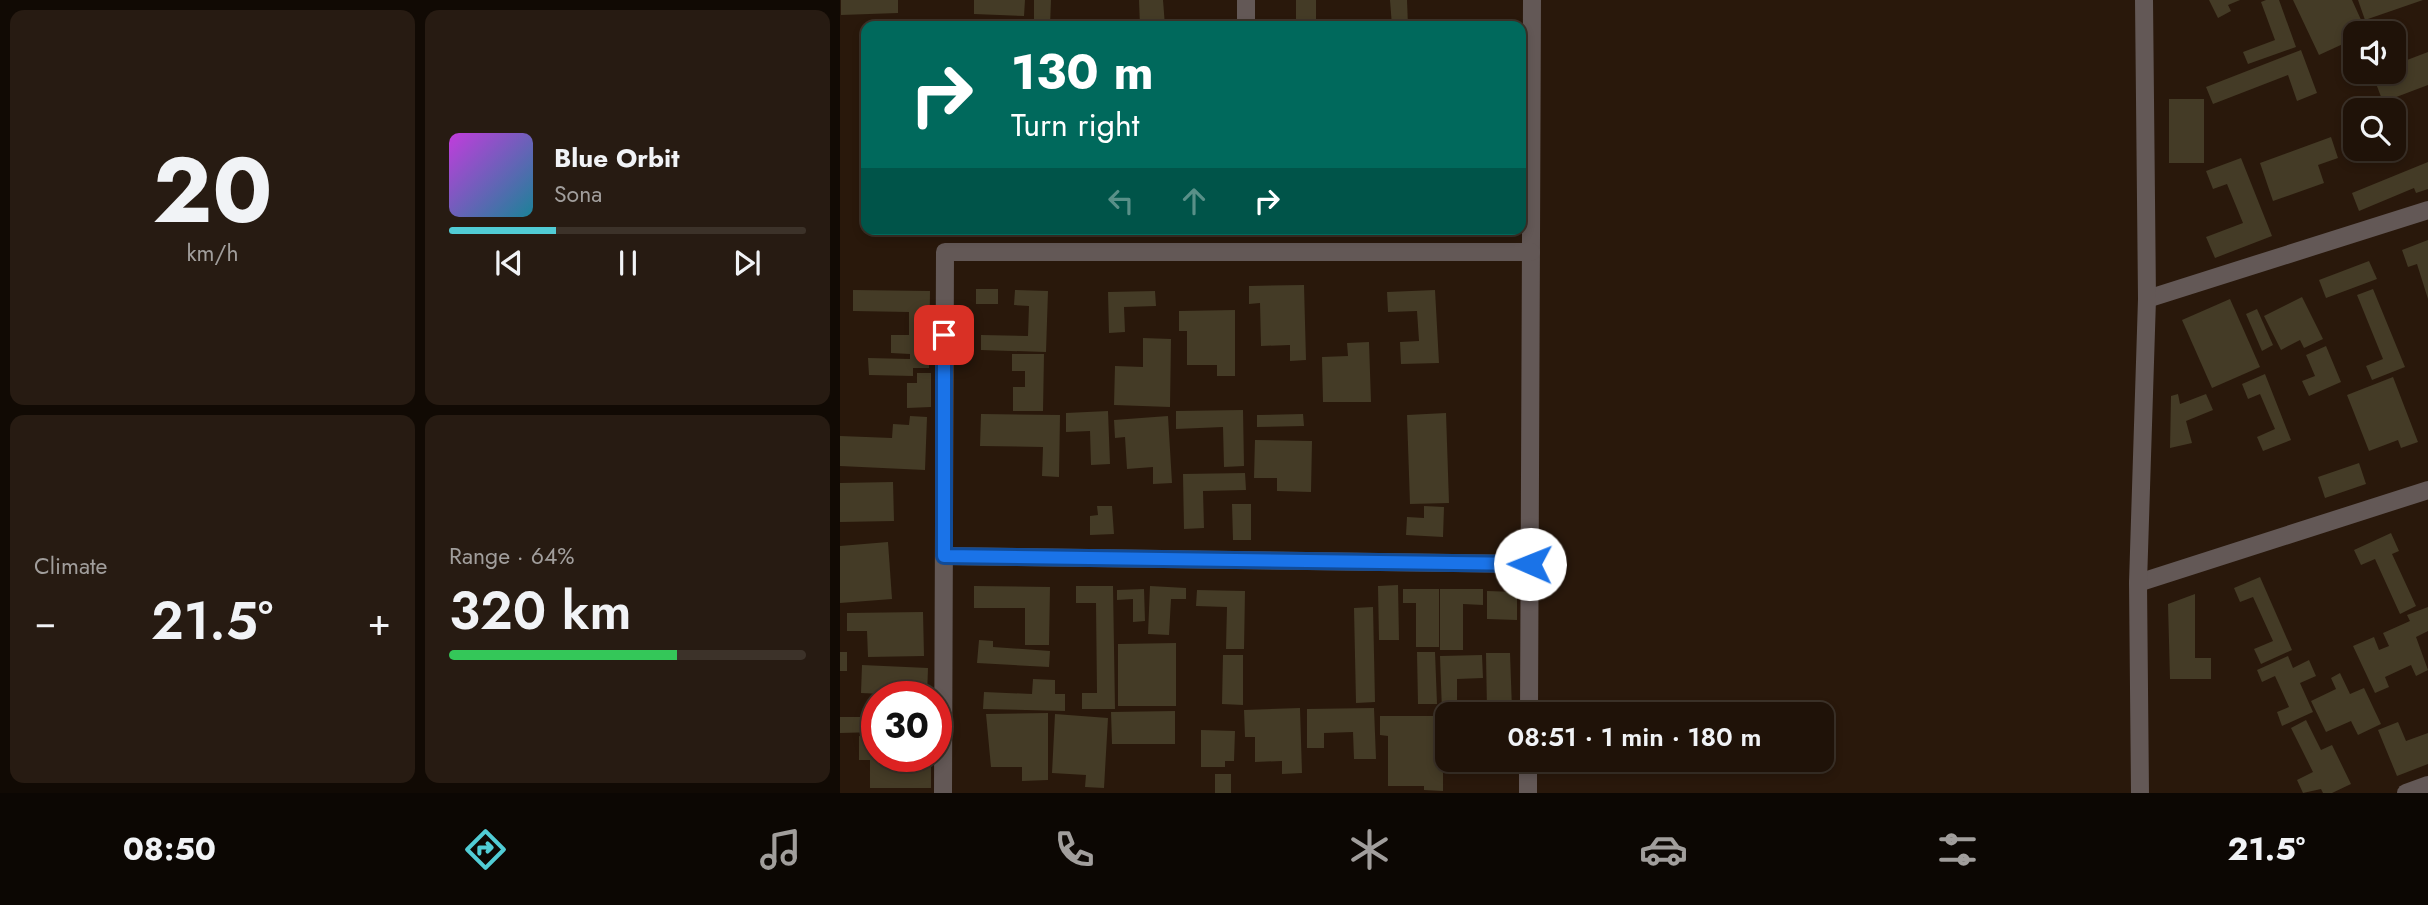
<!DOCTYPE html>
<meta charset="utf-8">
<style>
:root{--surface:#1f1208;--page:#271b12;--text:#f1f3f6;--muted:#a19e9c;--line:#3c3229;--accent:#51ccd5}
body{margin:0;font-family:Jost,sans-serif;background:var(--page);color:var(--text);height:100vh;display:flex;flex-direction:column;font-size:26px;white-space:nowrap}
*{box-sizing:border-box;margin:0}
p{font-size:23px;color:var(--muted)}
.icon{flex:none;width:38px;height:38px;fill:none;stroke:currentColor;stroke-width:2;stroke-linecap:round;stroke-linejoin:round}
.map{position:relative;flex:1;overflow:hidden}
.sheet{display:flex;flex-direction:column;gap:10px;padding:10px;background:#110a04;width:840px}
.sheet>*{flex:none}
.hud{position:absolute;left:21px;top:21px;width:665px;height:214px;border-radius:14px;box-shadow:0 4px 10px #0003,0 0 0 2px var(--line);background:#00695c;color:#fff;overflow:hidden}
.controls{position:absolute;left:1503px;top:21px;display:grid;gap:14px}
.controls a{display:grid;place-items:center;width:63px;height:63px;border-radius:14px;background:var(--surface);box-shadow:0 4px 10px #0003,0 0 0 2px var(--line);font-size:35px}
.speed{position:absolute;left:21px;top:681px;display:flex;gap:14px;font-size:35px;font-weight:700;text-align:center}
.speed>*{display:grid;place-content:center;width:91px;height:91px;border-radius:50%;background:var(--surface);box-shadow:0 4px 10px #0003,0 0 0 2px var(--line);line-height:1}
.speed .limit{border:10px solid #d22;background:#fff;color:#111}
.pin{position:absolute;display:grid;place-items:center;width:60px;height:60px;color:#fff;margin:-30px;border-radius:14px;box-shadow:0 4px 10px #0006}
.me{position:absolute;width:77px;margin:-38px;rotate:271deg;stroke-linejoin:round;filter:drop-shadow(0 0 5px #0008)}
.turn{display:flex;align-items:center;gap:24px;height:147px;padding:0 35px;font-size:32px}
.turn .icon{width:91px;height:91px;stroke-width:2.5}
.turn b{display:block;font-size:49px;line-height:60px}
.lanes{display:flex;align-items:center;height:66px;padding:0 35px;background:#0003;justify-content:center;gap:35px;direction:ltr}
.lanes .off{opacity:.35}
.big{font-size:52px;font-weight:600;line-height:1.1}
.sheet .widget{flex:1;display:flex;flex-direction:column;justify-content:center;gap:10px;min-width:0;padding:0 24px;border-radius:14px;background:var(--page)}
.sheet .dial{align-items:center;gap:0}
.dial b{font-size:91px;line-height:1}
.song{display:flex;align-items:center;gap:21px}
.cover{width:84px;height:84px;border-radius:10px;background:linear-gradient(135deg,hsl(290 70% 55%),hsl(190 70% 35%))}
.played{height:7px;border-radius:4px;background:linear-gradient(90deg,var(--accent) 30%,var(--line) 30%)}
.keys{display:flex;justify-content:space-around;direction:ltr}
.heat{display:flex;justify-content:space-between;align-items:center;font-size:38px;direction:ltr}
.charge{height:10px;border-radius:5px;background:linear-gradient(90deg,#34c759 64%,var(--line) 0)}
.sheet .tiles{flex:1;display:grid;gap:10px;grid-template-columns:repeat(2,1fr)}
.trip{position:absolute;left:595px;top:702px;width:399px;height:70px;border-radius:14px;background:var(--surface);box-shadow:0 4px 10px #0003,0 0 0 2px var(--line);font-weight:600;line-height:70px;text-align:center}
.dock{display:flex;height:112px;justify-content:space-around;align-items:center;background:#0c0703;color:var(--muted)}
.dock .icon{width:49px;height:49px}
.dock .current{color:var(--accent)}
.dock b{font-size:32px;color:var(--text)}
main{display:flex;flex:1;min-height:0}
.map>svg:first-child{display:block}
.building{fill:#443b26}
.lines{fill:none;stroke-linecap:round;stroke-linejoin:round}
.minor{stroke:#635856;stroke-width:18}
.route-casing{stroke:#114b97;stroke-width:18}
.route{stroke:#1a73e8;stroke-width:12}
</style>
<main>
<section class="sheet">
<div class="tiles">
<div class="widget dial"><b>20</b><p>km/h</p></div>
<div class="widget">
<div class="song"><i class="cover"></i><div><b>Blue Orbit</b><p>Sona</p></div></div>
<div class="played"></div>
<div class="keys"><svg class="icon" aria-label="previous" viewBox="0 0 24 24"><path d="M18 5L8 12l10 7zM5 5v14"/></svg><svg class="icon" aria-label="pause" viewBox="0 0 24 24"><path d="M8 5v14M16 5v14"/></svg><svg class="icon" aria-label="next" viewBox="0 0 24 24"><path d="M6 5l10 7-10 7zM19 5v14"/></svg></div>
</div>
<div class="widget"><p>Climate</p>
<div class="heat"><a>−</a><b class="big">21.5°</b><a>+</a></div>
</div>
<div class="widget"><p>Range · 64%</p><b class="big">320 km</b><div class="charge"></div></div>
</div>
</section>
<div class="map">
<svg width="1588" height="793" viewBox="0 0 1588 793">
<rect width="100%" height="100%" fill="#29180b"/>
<g class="building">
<polygon points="1,0 58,0 58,13 1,15"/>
<polygon points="134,0 185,0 184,16 134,14"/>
<polygon points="194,0 211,0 210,26 194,26"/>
<polygon points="299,0 323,0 325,26 300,26"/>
<rect x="456" y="0" width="20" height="26"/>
<polygon points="550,0 567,0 568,26 552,26"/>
<polygon points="1369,0 1400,0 1388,5 1391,11 1378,18"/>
<polygon points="1426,0 1439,0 1456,47 1408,64 1403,52 1435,40 1421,2"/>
<polygon points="1453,0 1512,0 1527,33 1516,33 1516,38 1479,55"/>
<polygon points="1518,0 1583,0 1525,20"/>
<polygon points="140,22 189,23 189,26 140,26"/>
<polygon points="1461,50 1477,93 1457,101 1448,75 1373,104 1366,87"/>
<polygon points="1588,52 1588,85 1543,102 1532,73 1554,72 1554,65"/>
<rect x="1329" y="99" width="35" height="64"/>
<polygon points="1491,137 1498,158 1478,165 1484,183 1433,201 1420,163"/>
<polygon points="1401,158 1432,236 1375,258 1366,237 1403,223 1387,184 1373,189 1366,171"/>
<polygon points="1588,162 1588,189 1576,193 1574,188 1519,211 1512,193"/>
<polygon points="1588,240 1588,299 1577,264 1568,267 1562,250"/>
<polygon points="1529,261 1537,279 1486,298 1479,280"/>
<polygon points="464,285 466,360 450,361 450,345 421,346 420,303 409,304 409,286"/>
<rect x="136" y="289" width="22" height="15"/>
<polygon points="1533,289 1565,367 1532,380 1526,366 1543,359 1517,295"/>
<polygon points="13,290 90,291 89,368 73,368 73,376 29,375 28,358 70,359 70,354 51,353 51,335 69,335 69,312 13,311"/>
<polygon points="175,290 208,291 206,352 141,350 141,335 188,336 189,306 174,305"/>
<polygon points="595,290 599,363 561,364 560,342 579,341 577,311 548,312 547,292"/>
<polygon points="315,291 316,306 284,307 285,332 269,333 268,292"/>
<polygon points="1462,297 1483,339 1464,348 1460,340 1441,350 1424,316"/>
<polygon points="1390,299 1420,367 1372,388 1342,320"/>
<polygon points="1417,309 1433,345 1422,351 1406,314"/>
<polygon points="395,310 395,376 377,376 377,365 347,365 347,331 339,331 339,311"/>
<polygon points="303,338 331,339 330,407 274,405 275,366 303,367"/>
<polygon points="529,342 531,402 483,402 482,357 508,356 507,343"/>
<polygon points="1486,346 1501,382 1469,396 1462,381 1475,376 1466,355"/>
<polygon points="172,354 204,354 203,411 173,411 173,387 185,387 185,371 172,371"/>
<polygon points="77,373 91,373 91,407 67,408 67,383 77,383"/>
<polygon points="1425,374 1451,440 1423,451 1417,437 1435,429 1420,394 1408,399 1402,384"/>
<polygon points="1553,377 1578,442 1561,448 1558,440 1529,451 1507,395"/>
<polygon points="1338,394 1340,404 1366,394 1373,410 1346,421 1352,443 1330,448 1331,396"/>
<polygon points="403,410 404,466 384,467 383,427 336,429 336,411"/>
<polygon points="268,411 270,464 251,465 250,431 226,432 226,413"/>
<polygon points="606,413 609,503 570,504 567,415"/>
<polygon points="141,414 220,415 219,477 202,476 203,447 140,446"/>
<polygon points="463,414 464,426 417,427 417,415"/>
<polygon points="70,416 87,417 85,470 0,466 0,436 52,438 53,424 69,425"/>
<polygon points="328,416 332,483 313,484 313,467 287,469 285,437 275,438 274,420"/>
<polygon points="415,440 472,441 471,492 437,491 437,478 414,478"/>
<polygon points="1519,463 1526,484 1485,498 1478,477"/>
<polygon points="405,473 406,490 363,491 364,528 344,529 343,474"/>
<polygon points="53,482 54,521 0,522 0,483"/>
<polygon points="392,504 411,504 411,540 393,540"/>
<polygon points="257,506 272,506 274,534 250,535 250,516 258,515"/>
<polygon points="584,506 604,507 603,537 566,535 567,517 584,518"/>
<polygon points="1551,533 1559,551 1552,554 1576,606 1560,614 1535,559 1521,565 1514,550"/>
<polygon points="48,542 52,599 0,603 0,546"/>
<polygon points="1420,577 1452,650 1421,664 1414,649 1433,641 1413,597 1400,602 1394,588"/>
<polygon points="558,585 559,640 539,640 538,586"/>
<polygon points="134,586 210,587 209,645 185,645 185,608 134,608"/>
<polygon points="236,586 273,586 275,709 242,709 242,693 257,693 256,603 236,603"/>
<polygon points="310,586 346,588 346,599 331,599 329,635 308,634"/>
<polygon points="304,589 305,621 293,622 293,599 277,600 277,590"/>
<polygon points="563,589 599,589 599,647 576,647 576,603 563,603"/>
<polygon points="600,589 643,589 643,605 623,604 623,650 600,650"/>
<polygon points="357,590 405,591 404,649 386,649 387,607 356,606"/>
<polygon points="647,591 677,592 677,620 647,619"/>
<polygon points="1355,594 1355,658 1371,658 1371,679 1330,679 1328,604"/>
<polygon points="533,607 535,702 516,703 514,608"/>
<polygon points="1588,607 1588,631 1576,637 1588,670 1576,676 1571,665 1545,677 1549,687 1535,693 1513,646 1534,637 1539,650 1549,646 1543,633 1570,621 1567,615"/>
<polygon points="83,612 84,656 28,657 27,631 7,631 7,613"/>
<polygon points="139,640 153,641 153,647 210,651 209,667 137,663"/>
<polygon points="336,643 336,706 278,706 278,644"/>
<rect x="0" y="652" width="7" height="19"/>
<polygon points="577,652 595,652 597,704 578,704"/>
<polygon points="646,653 670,653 672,710 647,710"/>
<polygon points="383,655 403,655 403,705 382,704"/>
<polygon points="642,655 643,678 617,679 617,701 637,700 637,711 602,712 600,656"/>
<polygon points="1448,656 1453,668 1469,660 1476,676 1460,683 1473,712 1442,726 1437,712 1449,707 1435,676 1422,682 1417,670"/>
<polygon points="22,665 88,668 87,696 21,693"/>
<polygon points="1500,673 1510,694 1524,688 1541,724 1518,735 1511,721 1486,732 1471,701 1496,689 1491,678"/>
<polygon points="193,679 215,680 215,694 225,694 225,711 143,709 144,692 192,694"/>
<polygon points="460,708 462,773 442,774 442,761 415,762 415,737 405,737 404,710"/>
<polygon points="534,708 536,759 514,759 513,732 484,733 484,748 467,748 467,709"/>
<polygon points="335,711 335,744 272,744 271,712"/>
<polygon points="208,713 208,780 182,781 182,767 151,767 146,714"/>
<polygon points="215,714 268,718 264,788 245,787 246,775 212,773"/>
<polygon points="540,716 603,716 603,791 584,790 584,786 548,786 548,736 540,735"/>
<polygon points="0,717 37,717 37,732 0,733"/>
<polygon points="1466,720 1481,750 1492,745 1511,784 1492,793 1483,793 1481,789 1463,793 1457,780 1473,772 1451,728"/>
<polygon points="1558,722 1566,741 1588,733 1588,764 1557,776 1538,730"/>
<polygon points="361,730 395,731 394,761 385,761 385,767 361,767"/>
<polygon points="19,736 37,737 37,756 91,756 91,788 30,788 30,760 19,760"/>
<rect x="375" y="774" width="16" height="19"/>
</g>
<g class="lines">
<g class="minor">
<polyline points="406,26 406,0"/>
<polyline points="1307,299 1588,210"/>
<polyline points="104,556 689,564"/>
<polyline points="1298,583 1588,490"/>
<polyline points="689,714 692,0"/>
<polyline points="103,793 105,252 691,252"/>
<polyline points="688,793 688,760"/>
<polyline points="1300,793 1298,583 1307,299 1304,0"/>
<polyline points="1566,793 1588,785"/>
</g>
</g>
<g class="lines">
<g class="route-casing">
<polyline id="route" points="104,335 104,556 690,564"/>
</g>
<use href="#route" class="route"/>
</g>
</svg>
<div class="controls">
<a><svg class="icon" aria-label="sound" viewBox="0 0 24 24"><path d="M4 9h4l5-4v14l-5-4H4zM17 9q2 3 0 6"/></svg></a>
<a><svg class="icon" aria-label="search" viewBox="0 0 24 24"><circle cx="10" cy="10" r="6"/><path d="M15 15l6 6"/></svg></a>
</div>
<div class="speed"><div class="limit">30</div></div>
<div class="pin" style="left:104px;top:335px;background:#d93025"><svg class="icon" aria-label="arrive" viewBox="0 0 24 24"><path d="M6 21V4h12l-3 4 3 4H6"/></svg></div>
<svg class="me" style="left:690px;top:564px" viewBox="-20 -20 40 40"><circle r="19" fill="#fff"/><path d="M0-13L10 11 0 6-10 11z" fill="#1a73e8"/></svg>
<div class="trip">08:51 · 1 min · 180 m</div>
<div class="hud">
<div class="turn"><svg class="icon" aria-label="right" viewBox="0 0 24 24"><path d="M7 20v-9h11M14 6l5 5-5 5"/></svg><div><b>130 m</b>Turn right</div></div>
<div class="lanes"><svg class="icon off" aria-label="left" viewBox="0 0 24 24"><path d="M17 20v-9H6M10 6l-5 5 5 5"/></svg><svg class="icon off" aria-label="ahead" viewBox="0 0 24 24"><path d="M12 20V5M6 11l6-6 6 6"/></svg><svg class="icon" aria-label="right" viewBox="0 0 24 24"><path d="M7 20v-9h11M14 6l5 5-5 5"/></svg></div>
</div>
</div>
</main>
<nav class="dock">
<b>08:50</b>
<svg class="icon current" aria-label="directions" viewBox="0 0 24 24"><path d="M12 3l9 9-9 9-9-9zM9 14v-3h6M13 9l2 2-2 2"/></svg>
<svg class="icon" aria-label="music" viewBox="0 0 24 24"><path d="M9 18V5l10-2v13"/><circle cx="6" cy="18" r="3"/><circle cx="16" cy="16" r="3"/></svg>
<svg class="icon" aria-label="phone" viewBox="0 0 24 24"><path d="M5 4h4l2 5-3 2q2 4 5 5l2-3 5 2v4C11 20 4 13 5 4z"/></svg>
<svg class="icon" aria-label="climate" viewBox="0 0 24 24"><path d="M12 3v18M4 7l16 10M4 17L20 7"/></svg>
<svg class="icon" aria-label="car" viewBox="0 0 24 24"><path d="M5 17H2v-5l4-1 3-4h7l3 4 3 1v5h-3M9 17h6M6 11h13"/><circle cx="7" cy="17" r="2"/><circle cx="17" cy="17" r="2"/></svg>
<svg class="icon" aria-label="filters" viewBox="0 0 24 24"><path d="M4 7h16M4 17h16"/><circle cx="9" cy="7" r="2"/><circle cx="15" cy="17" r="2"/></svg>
<b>21.5°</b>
</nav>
